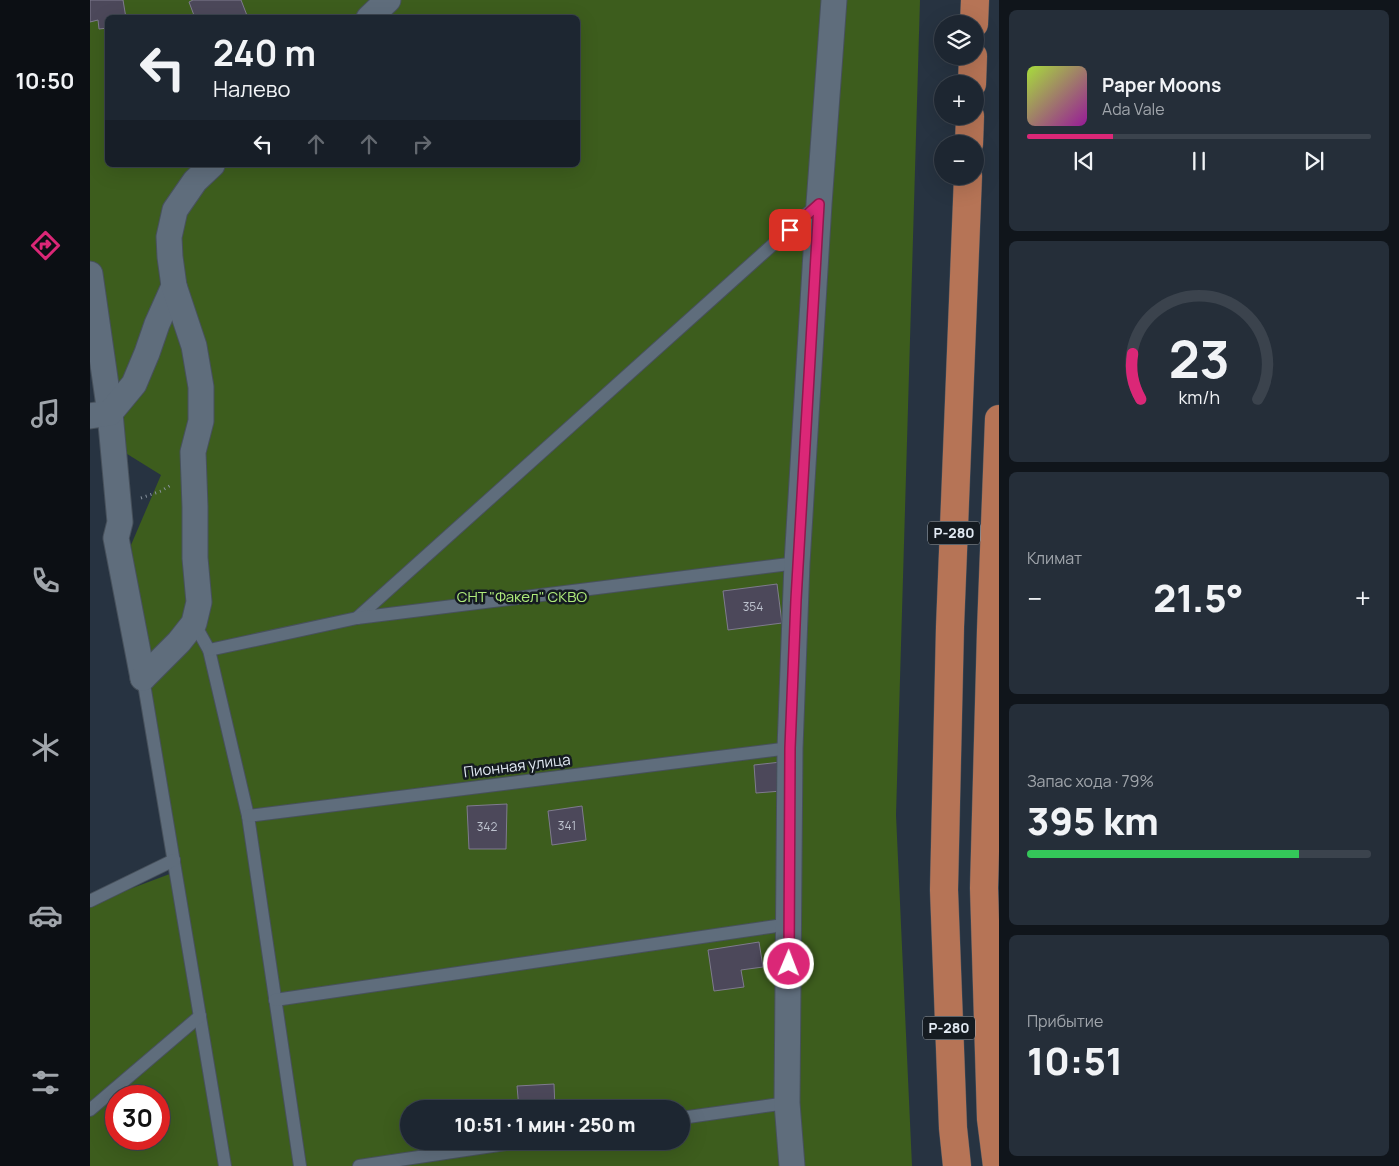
<!DOCTYPE html>
<html lang="ru">
<meta charset="utf-8">
<style>
:root{--surface:#1d2631;--page:#252e39;--text:#f1f3f6;--muted:#a0a5ab;--line:#3b434d;--accent:#db2777}
body{margin:0;font-family:Manrope,sans-serif;background:var(--page);color:var(--text);height:100vh;display:flex;flex-direction:column;font-size:19px;white-space:nowrap}
*{box-sizing:border-box;margin:0}
p{font-size:16px;color:var(--muted)}
.icon{flex:none;width:28px;height:28px;fill:none;stroke:currentColor;stroke-width:2;stroke-linecap:round;stroke-linejoin:round}
.map{position:relative;flex:1;overflow:hidden}
.panel{display:flex;flex-direction:column;gap:10px;padding:10px;background:#10151b;width:400px}
.panel>*{flex:none}
.hud{position:absolute;left:15px;top:15px;width:475px;height:152px;border-radius:8px;box-shadow:0 5px 20px #0002,0 0 0 1px var(--line);background:#1d2631;color:var(--text);overflow:hidden}
.controls{position:absolute;left:844px;top:15px;display:grid;gap:10px}
.controls a{display:grid;place-items:center;width:50px;height:50px;border-radius:50%;background:var(--surface);box-shadow:0 5px 20px #0002,0 0 0 1px var(--line);font-size:25px}
.speed{position:absolute;left:15px;top:1085px;display:flex;gap:10px;font-size:25px;font-weight:700;text-align:center}
.speed>*{display:grid;place-content:center;width:65px;height:65px;border-radius:50%;background:var(--surface);box-shadow:0 5px 20px #0002,0 0 0 1px var(--line);line-height:1}
.speed .limit{border:8px solid #d22;background:#fff;color:#111}
.pin{position:absolute;display:grid;place-items:center;width:42px;height:42px;color:#fff;margin:-21px;border-radius:10px;box-shadow:0 2px 8px #0006}
.me{position:absolute;width:55px;margin:-28px;rotate:1deg;stroke-linejoin:round;filter:drop-shadow(0 0 4px #0008)}
.turn{display:flex;align-items:center;gap:18px;height:105px;padding:0 25px;font-size:22px}
.turn .icon{width:65px;height:65px;stroke-width:2.5}
.turn b{display:block;font-size:35px;line-height:42px}
.lanes{display:flex;align-items:center;height:48px;padding:0 25px;background:#0003;justify-content:center;gap:25px;direction:ltr}
.lanes .off{opacity:.35}
.big{font-size:38px;font-weight:800;line-height:1.1}
.panel .widget{flex:1;display:flex;flex-direction:column;justify-content:center;gap:8px;min-width:0;padding:0 18px;border-radius:8px;background:var(--page)}
.panel .dial{align-items:center;gap:0}
.dial svg{height:130px;overflow:visible;fill:none;stroke:var(--line);stroke-width:7;stroke-linecap:round;text-anchor:middle}
.dial text{fill:var(--text);stroke:none}
.song{display:flex;align-items:center;gap:15px}
.cover{width:60px;height:60px;border-radius:8px;background:linear-gradient(135deg,hsl(80 70% 55%),hsl(300 70% 35%))}
.played{height:5px;border-radius:2px;background:linear-gradient(90deg,var(--accent) 25%,var(--line) 25%)}
.keys{display:flex;justify-content:space-around;direction:ltr}
.heat{display:flex;justify-content:space-between;align-items:center;font-size:28px;direction:ltr}
.charge{height:8px;border-radius:4px;background:linear-gradient(90deg,#34c759 79%,var(--line) 0)}
.trip{position:absolute;left:310px;top:1100px;width:290px;height:50px;border-radius:25px;background:var(--surface);box-shadow:0 5px 20px #0002,0 0 0 1px var(--line);font-weight:800;line-height:50px;text-align:center}
main{display:flex;flex:1;min-height:0}
.dock{display:flex;flex-direction:column;width:90px;justify-content:space-around;align-items:center;background:#0c0f14;color:var(--muted)}
.dock .icon{width:35px;height:35px}
.dock .current{color:var(--accent)}
.dock b{font-size:22px;color:var(--text)}
.map>svg:first-child{display:block}
.green{fill:#3d5d1d;fill-rule:evenodd}
.building{fill:#4c485a;stroke:#7f7b8e}
.lines{fill:none;stroke-linecap:round;stroke-linejoin:round}
.service-casing{stroke:#47515c;stroke-width:14}
.minor-casing{stroke:#47515c;stroke-width:27}
.trunk-casing{stroke:#47515c;stroke-width:29}
.path{stroke:#89939e;stroke-width:3;stroke-dasharray:1 4;stroke-linecap:butt}
.service{stroke:#5f6d7c;stroke-width:12}
.minor{stroke:#5f6d7c;stroke-width:25}
.trunk{stroke:#b67456;stroke-width:28}
.route-casing{stroke:#8e194d;stroke-width:12}
.route{stroke:#db2777;stroke-width:9}
.labels{text-anchor:middle;stroke-width:5;stroke-linejoin:round;paint-order:stroke}
.number-label{font-size:12px;fill:#bdc2ce}
.shield{fill:#151b21;stroke:#a5adb5;stroke-width:1}
.shield-label{font-size:14px;font-weight:bold;fill:#e3ebf4}
.park-label{font-size:15px;fill:#b0ed7b;stroke:#151b21}
.street-label{font-size:15px;fill:#e3ebf4;stroke:#151b21}
</style>
<main>
<nav class="dock">
<b>10:50</b>
<svg class="icon current" aria-label="directions" viewBox="0 0 24 24"><path d="M12 3l9 9-9 9-9-9zM9 14v-3h6M13 9l2 2-2 2"/></svg>
<svg class="icon" aria-label="music" viewBox="0 0 24 24"><path d="M9 18V5l10-2v13"/><circle cx="6" cy="18" r="3"/><circle cx="16" cy="16" r="3"/></svg>
<svg class="icon" aria-label="phone" viewBox="0 0 24 24"><path d="M5 4h4l2 5-3 2q2 4 5 5l2-3 5 2v4C11 20 4 13 5 4z"/></svg>
<svg class="icon" aria-label="climate" viewBox="0 0 24 24"><path d="M12 3v18M4 7l16 10M4 17L20 7"/></svg>
<svg class="icon" aria-label="car" viewBox="0 0 24 24"><path d="M5 17H2v-5l4-1 3-4h7l3 4 3 1v5h-3M9 17h6M6 11h13"/><circle cx="7" cy="17" r="2"/><circle cx="17" cy="17" r="2"/></svg>
<svg class="icon" aria-label="filters" viewBox="0 0 24 24"><path d="M4 7h16M4 17h16"/><circle cx="9" cy="7" r="2"/><circle cx="15" cy="17" r="2"/></svg>
</nav>
<div class="map">
<svg width="909" height="1166" viewBox="0 0 909 1166">
<rect width="100%" height="100%" fill="#273341"/>
<path class="green" d="M0,0h830l-24,815 16,351h-822v-262l85,-32 -44,-327 30,-70 -58,-36 -13,-101zM18,18h470v147h-470zM26,1096h43v43h-43zM319,1109h272v32h-272z"/>
<g class="building">
<polygon points="0,0 33,0 36,18 18,18 18,28 9,29 8,20 0,22"/>
<polygon points="103,0 151,0 158,18 105,18 99,2"/>
<polygon points="687,584 692,623 638,630 633,591"/>
<polygon points="691,762 692,791 666,793 664,765"/>
<polygon points="417,804 416,849 379,849 377,806"/>
<polygon points="492,806 496,840 462,845 458,811"/>
<polygon points="669,942 673,967 651,970 654,987 624,991 618,950"/>
<polygon points="464,1084 465,1109 429,1109 427,1086"/>
</g>
<g class="lines">
<g class="service-casing">
<g id="service">
<polyline points="267,618 728,204"/>
<polyline points="104,623 119,650 158,816 210,1166"/>
<polyline points="119,650 267,618 707,563"/>
<polyline points="53,678 135,1166"/>
<polyline points="158,816 700,748"/>
<polyline points="0,901 84,860"/>
<polyline points="185,1000 700,924"/>
<polyline points="0,1110 110,1016"/>
<polyline points="591,1118 697,1103"/>
<polyline points="269,1166 436,1141"/>
</g>
</g>
<g class="minor-casing">
<g id="minor">
<polyline points="279,18 298,0"/>
<polyline points="0,274 20,413 30,522 26,538 53,678"/>
<polyline points="0,416 20,413 44,384 57,353 67,324 84,286"/>
<polyline points="53,678 89,642 104,623 109,602 105,558 105,507 103,452 111,421 111,387 104,346 84,286 80,257 79,237 85,210 105,181 122,165"/>
<polyline points="702,1166 697,1103 700,748 707,563 729,204 744,0"/>
</g>
</g>
<g class="trunk-casing">
<g id="trunk">
<polyline points="884,24 885,0"/>
<polyline points="882,84 883,56"/>
<polyline points="879,144 880,116"/>
<polyline points="867,1166 863,1128 854,890 860,627 878,176"/>
<polyline points="907,1166 901,1119 894,888 901,630 909,419"/>
</g>
</g>
<polyline class="path" points="51,498 71,491 81,485"/>
<use href="#service" class="service"/>
<use href="#minor" class="minor"/>
<use href="#trunk" class="trunk"/>
</g>
<g class="lines">
<g class="route-casing">
<polyline id="route" points="699,964 700,748 706,600 729,204 700,230"/>
</g>
<use href="#route" class="route"/>
</g>
<g class="labels">
<g class="number-label">
<text x="663" y="611">354</text>
<text x="477" y="830">341</text>
<text x="397" y="831">342</text>
</g>
<g class="shield">
<rect x="838" y="521.5" width="52" height="23" rx="4"/>
<rect x="833" y="1016.5" width="52" height="23" rx="4"/>
</g>
<g class="shield-label">
<text x="864" y="538">Р-280</text>
<text x="859" y="1033">Р-280</text>
</g>
<g class="park-label">
<text x="432" y="602">СНТ "Факел" СКВО</text>
</g>
<g class="street-label">
<text transform="translate(427 766) rotate(-7)" y="5">Пионная улица</text>
</g>
</g>
</svg>
<div class="controls">
<a><svg class="icon" aria-label="layers" viewBox="0 0 24 24"><path d="M12 4l9 5-9 5-9-5zM3 14l9 5 9-5"/></svg></a>
<a>+</a>
<a>−</a>
</div>
<div class="speed"><div class="limit">30</div></div>
<div class="pin" style="left:700px;top:230px;background:#d93025"><svg class="icon" aria-label="arrive" viewBox="0 0 24 24"><path d="M6 21V4h12l-3 4 3 4H6"/></svg></div>
<svg class="me" style="left:699px;top:964px" viewBox="-20 -20 40 40"><circle r="17" fill="#db2777" stroke="#fff" stroke-width="3"/><path d="M0-11L8 9 0 5-8 9z" fill="#fff"/></svg>
<div class="trip">10:51 · 1 мин · 250 m</div>
<div class="hud">
<div class="turn"><svg class="icon" aria-label="left" viewBox="0 0 24 24"><path d="M17 20v-9H6M10 6l-5 5 5 5"/></svg><div><b>240 m</b>Налево</div></div>
<div class="lanes"><svg class="icon" aria-label="left" viewBox="0 0 24 24"><path d="M17 20v-9H6M10 6l-5 5 5 5"/></svg><svg class="icon off" aria-label="ahead" viewBox="0 0 24 24"><path d="M12 20V5M6 11l6-6 6 6"/></svg><svg class="icon off" aria-label="ahead" viewBox="0 0 24 24"><path d="M12 20V5M6 11l6-6 6 6"/></svg><svg class="icon off" aria-label="right" viewBox="0 0 24 24"><path d="M7 20v-9h11M14 6l5 5-5 5"/></svg></div>
</div>
</div>
<section class="panel">
<div class="widget">
<div class="song"><i class="cover"></i><div><b>Paper Moons</b><p>Ada Vale</p></div></div>
<div class="played"></div>
<div class="keys"><svg class="icon" aria-label="previous" viewBox="0 0 24 24"><path d="M18 5L8 12l10 7zM5 5v14"/></svg><svg class="icon" aria-label="pause" viewBox="0 0 24 24"><path d="M8 5v14M16 5v14"/></svg><svg class="icon" aria-label="next" viewBox="0 0 24 24"><path d="M6 5l10 7-10 7zM19 5v14"/></svg></div>
</div>
<div class="widget dial"><svg viewBox="0 0 100 80">
<path d="M14 69A42 42 0 1 1 86 69"/>
<path d="M14 69A42 42 0 0 1 9 41" stroke="#db2777"/>
<text x="50" y="56" font-size="32" font-weight="700">23</text>
<text x="50" y="72" font-size="11">km/h</text>
</svg></div>
<div class="widget"><p>Климат</p>
<div class="heat"><a>−</a><b class="big">21.5°</b><a>+</a></div>
</div>
<div class="widget"><p>Запас хода · 79%</p><b class="big">395 km</b><div class="charge"></div></div>
<div class="widget"><p>Прибытие</p><b class="big">10:51</b></div>
</section>
</main>
